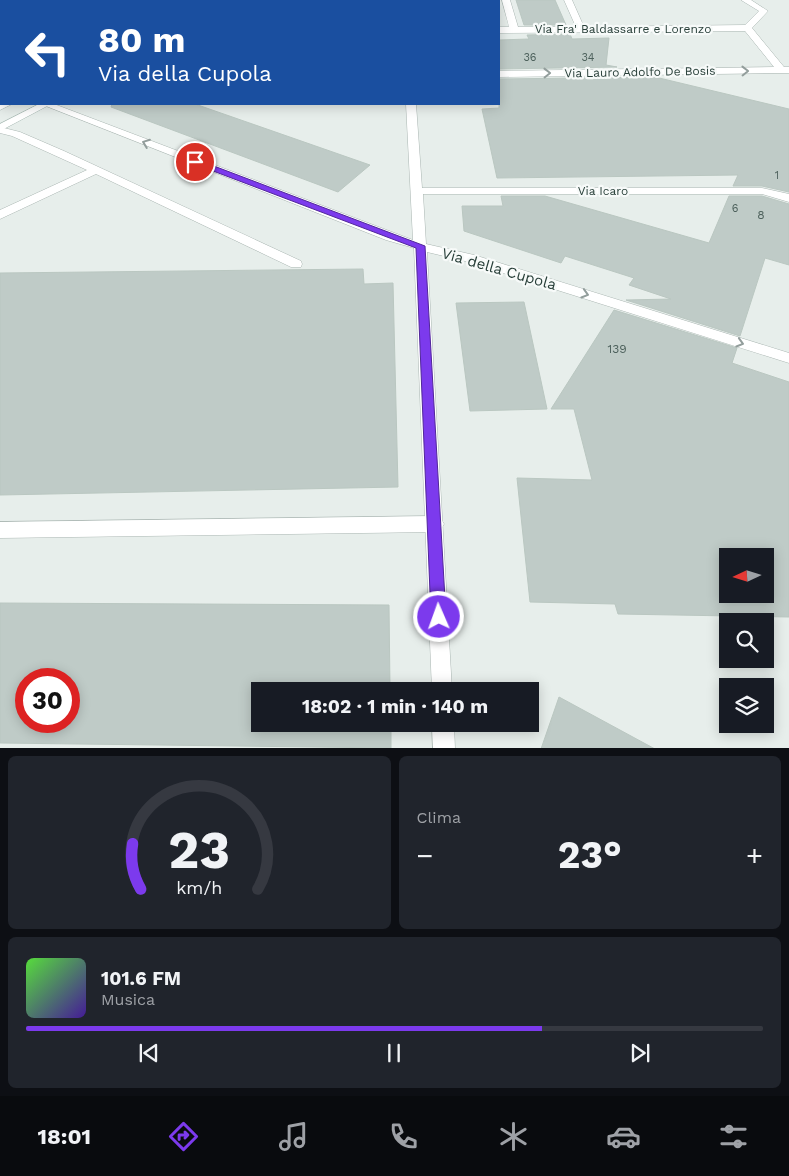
<!DOCTYPE html>
<html lang="it">
<meta charset="utf-8">
<style>
:root{--surface:#171b24;--page:#20242c;--text:#f1f3f6;--muted:#9ea1a6;--line:#363941;--accent:#7c3aed}
body{margin:0;font-family:"Work Sans",sans-serif;background:var(--page);color:var(--text);height:100vh;display:flex;flex-direction:column;font-size:19px;white-space:nowrap}
*{box-sizing:border-box;margin:0}
p{font-size:16px;color:var(--muted)}
.icon{flex:none;width:28px;height:28px;fill:none;stroke:currentColor;stroke-width:2;stroke-linecap:round;stroke-linejoin:round}
.map{position:relative;height:748px;overflow:hidden}
.sheet{display:flex;flex-direction:column;gap:8px;padding:8px;background:#0d0f14;flex:1}
.sheet>*{flex:none}
.hud{position:absolute;left:0px;top:0px;width:500px;height:105px;box-shadow:0 2px 12px #0003;background:#1a4fa0;color:#fff;overflow:hidden}
.needle{width:32px;rotate:266deg}
.fabs{position:absolute;left:719px;top:548px;display:grid;gap:10px}
.fabs a{display:grid;place-items:center;width:55px;height:55px;border-radius:0px;background:var(--surface);box-shadow:0 2px 12px #0003;font-size:25px}
.speed{position:absolute;left:15px;top:668px;display:flex;gap:10px;font-size:25px;font-weight:700;text-align:center}
.speed>*{display:grid;place-content:center;width:65px;height:65px;border-radius:50%;background:var(--surface);box-shadow:0 2px 12px #0003;line-height:1}
.speed .limit{border:8px solid #d22;background:#fff;color:#111}
.pin{position:absolute;display:grid;place-items:center;width:42px;height:42px;color:#fff;margin:-21px;border:2px solid #fff;border-radius:50%;box-shadow:0 1px 5px #0007}
.me{position:absolute;width:55px;margin:-28px;rotate:358deg;stroke-linejoin:round;filter:drop-shadow(0 0 4px #0008)}
.turn{display:flex;align-items:center;gap:18px;height:105px;padding:0 15px;font-size:22px}
.turn .icon{width:65px;height:65px;stroke-width:2.5}
.turn b{display:block;font-size:35px;line-height:42px}
.big{font-size:38px;font-weight:700;line-height:1.1}
.sheet .widget{flex:1;display:flex;flex-direction:column;justify-content:center;gap:8px;min-width:0;padding:0 18px;border-radius:8px;background:var(--page)}
.sheet .dial{align-items:center;gap:0}
.dial svg{height:130px;overflow:visible;fill:none;stroke:var(--line);stroke-width:7;stroke-linecap:round;text-anchor:middle}
.dial text{fill:var(--text);stroke:none}
.song{display:flex;align-items:center;gap:15px}
.cover{width:60px;height:60px;border-radius:8px;background:linear-gradient(135deg,hsl(110 70% 55%),hsl(260 70% 35%))}
.played{height:5px;border-radius:2px;background:linear-gradient(90deg,var(--accent) 70%,var(--line) 70%)}
.keys{display:flex;justify-content:space-around;direction:ltr}
.heat{display:flex;justify-content:space-between;align-items:center;font-size:28px;direction:ltr}
.sheet .tiles{flex:1;display:grid;gap:8px;grid-template-columns:1fr 1fr}
.widget:last-child{grid-column:span 2}
.trip{position:absolute;left:251px;top:682px;width:288px;height:50px;border-radius:0px;background:var(--surface);box-shadow:0 2px 12px #0003;font-weight:700;line-height:50px;text-align:center}
.tabs{display:flex;height:80px;justify-content:space-around;align-items:center;background:#090b0e;color:var(--muted)}
.tabs .icon{width:35px;height:35px}
.tabs .selected{color:var(--accent)}
.tabs b{font-size:22px;color:var(--text)}
.map>svg:first-child{display:block}
.building{fill:#bfcbc7;stroke:#bac7c1;fill-rule:evenodd}
.lines{fill:none;stroke-linecap:round;stroke-linejoin:round}
.lane-casing{stroke:#aab6b2;stroke-width:1}
.street-casing{stroke:#aab6b2;stroke-width:1}
.secondary-casing{stroke:#a6b8b2;stroke-width:1}
.lane{fill:#fff;fill-rule:evenodd}
.street{fill:#fff;fill-rule:evenodd}
.secondary{fill:#fff;fill-rule:evenodd}
.oneway{stroke:#939e9c}
.route{fill:#7c3aed;stroke:#51269a}
.labels{text-anchor:middle;stroke-width:4.5;stroke-linejoin:round;paint-order:stroke}
.far-number-label{font-size:11px;fill:#4d615c}
.far-street-label{font-size:12px;fill:#273e38;stroke:#f7faf9}
.number-label{font-size:12px;fill:#4d615c}
.street-label{font-size:15px;fill:#273e38;stroke:#f7faf9}
</style>
<div class="map">
<svg width="789" height="749" viewBox="0 0 789 749">
<rect width="100%" height="100%" fill="#e7eeeb"/>
<g class="building">
<polygon points="516,0 555,0 566,25 524,25"/>
<polygon points="570,34 572,39 609,38 606,65 617,67 499,69 499,40 529,39 527,35"/>
<polygon points="655,77 789,109 789,192 762,186 733,186 738,175 497,178 482,109 499,108 499,79"/>
<polygon points="112,104 195,104 370,165 338,192 111,107"/>
<polygon points="501,196 545,196 709,243 729,196 762,196 789,204 789,265 765,258 740,336 626,300 671,299 629,285 634,278 565,256 561,263 464,231 462,206 503,206"/>
<polygon points="363,269 364,284 393,283 398,487 0,495 0,273"/>
<polygon points="524,302 547,409 470,411 456,303"/>
<path d="M614,310l123,38 -5,15 57,19v235l-171,-3 -3,-10 -85,-2 -13,-124 75,2 -18,-71h-23zM728,556h37v38h-37z"/>
<path d="M0,603l389,2 1,86h-130v33h131v24l-391,-5zM26,679h43v42h-43z"/>
<polygon points="559,697 655,749 541,749"/>
</g>
<g class="lines">
<g class="lane-casing">
<g id="lane">
<polygon points="0,127 20,132 64,151 301,261 302,264 301,267 291,267 96,174 0,219 0,210 87,170 12,136 0,133"/>
<polygon points="435,516 441,519 444,524 441,529 435,532 0,538 0,522"/>
</g>
</g>
<g class="street-casing">
<g id="street">
<polygon points="385,0 395,0 396,1 386,1"/>
<rect x="404" y="0" width="8" height="1"/>
<polygon points="502,0 510,0 518,27 576,27 564,0 572,0 584,27 745,25 759,11 741,0 751,0 768,11 752,28 784,67 789,67 789,73 499,77 499,71 774,67 745,31 499,33 499,27 509,27"/>
<rect x="0" y="87" width="1" height="6"/>
<polygon points="41,104 54,104 413,240 406,104 416,104 422,188 762,188 789,194 789,202 762,194 423,194 426,244 474,255 789,353 789,363 465,261 427,252 452,691 432,691 414,248 386,240"/>
<polygon points="432,724 454,724 455,749 433,749"/>
</g>
</g>
<g class="secondary-casing">
<g id="secondary">
<polygon points="1,15 1,22 0,23 0,16"/>
<polygon points="0,103 1,103 12,104 0,110"/>
<polygon points="39,104 51,104 0,131 0,124"/>
</g>
</g>
<use href="#lane" class="lane"/>
<use href="#street" class="street"/>
<use href="#secondary" class="secondary"/>
</g>
<defs><path id="oneway-chevron" d="M-2-3.5L2.5 0L-2 3.5" fill="none" stroke-width="1.6" stroke-linecap="round" stroke-linejoin="round" transform="scale(1.25)"/></defs>
<g class="oneway">
<use href="#oneway-chevron" transform="translate(745 71) rotate(-1)"/>
<use href="#oneway-chevron" transform="translate(547 73) rotate(-1)"/>
<use href="#oneway-chevron" transform="translate(146 143) rotate(-159)"/>
<use href="#oneway-chevron" transform="translate(585 294) rotate(17)"/>
<use href="#oneway-chevron" transform="translate(740 343) rotate(17)"/>
</g>
<polygon class="route" points="192,160 198,160 425,246 446,617 444,622 439,624 434,622 431,617 416,248 192,163"/>
<g class="labels">
<g class="far-number-label">
<text x="530" y="61">36</text>
<text x="588" y="61">34</text>
<text x="777" y="179">1</text>
<text x="735" y="212">6</text>
</g>
<g class="far-street-label">
<text x="623" y="33">Via Fra' Baldassarre e Lorenzo</text>
<text transform="translate(640 72) rotate(-1)" y="4">Via Lauro Adolfo De Bosis</text>
<text x="603" y="195">Via Icaro</text>
</g>
<g class="number-label">
<text x="761" y="219">8</text>
<text x="617" y="353">139</text>
</g>
<g class="street-label">
<text transform="translate(499 269) rotate(16)" y="5">Via della Cupola</text>
</g>
</g>
</svg>
<div class="fabs">
<a><svg class="needle" viewBox="-14 -14 28 28"><path d="M0-13l5 13h-10z" fill="#e53935"/><path d="M0 13l5-13h-10z" fill="#9ea1a6"/></svg></a>
<a><svg class="icon" aria-label="search" viewBox="0 0 24 24"><circle cx="10" cy="10" r="6"/><path d="M15 15l6 6"/></svg></a>
<a><svg class="icon" aria-label="layers" viewBox="0 0 24 24"><path d="M12 4l9 5-9 5-9-5zM3 14l9 5 9-5"/></svg></a>
</div>
<div class="speed"><div class="limit">30</div></div>
<div class="pin" style="left:195px;top:162px;background:#d93025"><svg class="icon" aria-label="arrive" viewBox="0 0 24 24"><path d="M6 21V4h12l-3 4 3 4H6"/></svg></div>
<svg class="me" style="left:439px;top:617px" viewBox="-20 -20 40 40"><circle r="17" fill="#7c3aed" stroke="#fff" stroke-width="3"/><path d="M0-11L8 9 0 5-8 9z" fill="#fff"/></svg>
<div class="trip">18:02 · 1 min · 140 m</div>
<div class="hud">
<div class="turn"><svg class="icon" aria-label="left" viewBox="0 0 24 24"><path d="M17 20v-9H6M10 6l-5 5 5 5"/></svg><div><b>80 m</b>Via della Cupola</div></div>
</div>
</div>
<section class="sheet">
<div class="tiles">
<div class="widget dial"><svg viewBox="0 0 100 80">
<path d="M14 69A42 42 0 1 1 86 69"/>
<path d="M14 69A42 42 0 0 1 9 41" stroke="#7c3aed"/>
<text x="50" y="56" font-size="32" font-weight="700">23</text>
<text x="50" y="72" font-size="11">km/h</text>
</svg></div>
<div class="widget"><p>Clima</p>
<div class="heat"><a>−</a><b class="big">23°</b><a>+</a></div>
</div>
<div class="widget">
<div class="song"><i class="cover"></i><div><b>101.6 FM</b><p>Musica</p></div></div>
<div class="played"></div>
<div class="keys"><svg class="icon" aria-label="previous" viewBox="0 0 24 24"><path d="M18 5L8 12l10 7zM5 5v14"/></svg><svg class="icon" aria-label="pause" viewBox="0 0 24 24"><path d="M8 5v14M16 5v14"/></svg><svg class="icon" aria-label="next" viewBox="0 0 24 24"><path d="M6 5l10 7-10 7zM19 5v14"/></svg></div>
</div>
</div>
</section>
<nav class="tabs">
<b>18:01</b>
<svg class="icon selected" aria-label="directions" viewBox="0 0 24 24"><path d="M12 3l9 9-9 9-9-9zM9 14v-3h6M13 9l2 2-2 2"/></svg>
<svg class="icon" aria-label="music" viewBox="0 0 24 24"><path d="M9 18V5l10-2v13"/><circle cx="6" cy="18" r="3"/><circle cx="16" cy="16" r="3"/></svg>
<svg class="icon" aria-label="phone" viewBox="0 0 24 24"><path d="M5 4h4l2 5-3 2q2 4 5 5l2-3 5 2v4C11 20 4 13 5 4z"/></svg>
<svg class="icon" aria-label="climate" viewBox="0 0 24 24"><path d="M12 3v18M4 7l16 10M4 17L20 7"/></svg>
<svg class="icon" aria-label="car" viewBox="0 0 24 24"><path d="M5 17H2v-5l4-1 3-4h7l3 4 3 1v5h-3M9 17h6M6 11h13"/><circle cx="7" cy="17" r="2"/><circle cx="17" cy="17" r="2"/></svg>
<svg class="icon" aria-label="filters" viewBox="0 0 24 24"><path d="M4 7h16M4 17h16"/><circle cx="9" cy="7" r="2"/><circle cx="15" cy="17" r="2"/></svg>
</nav>
